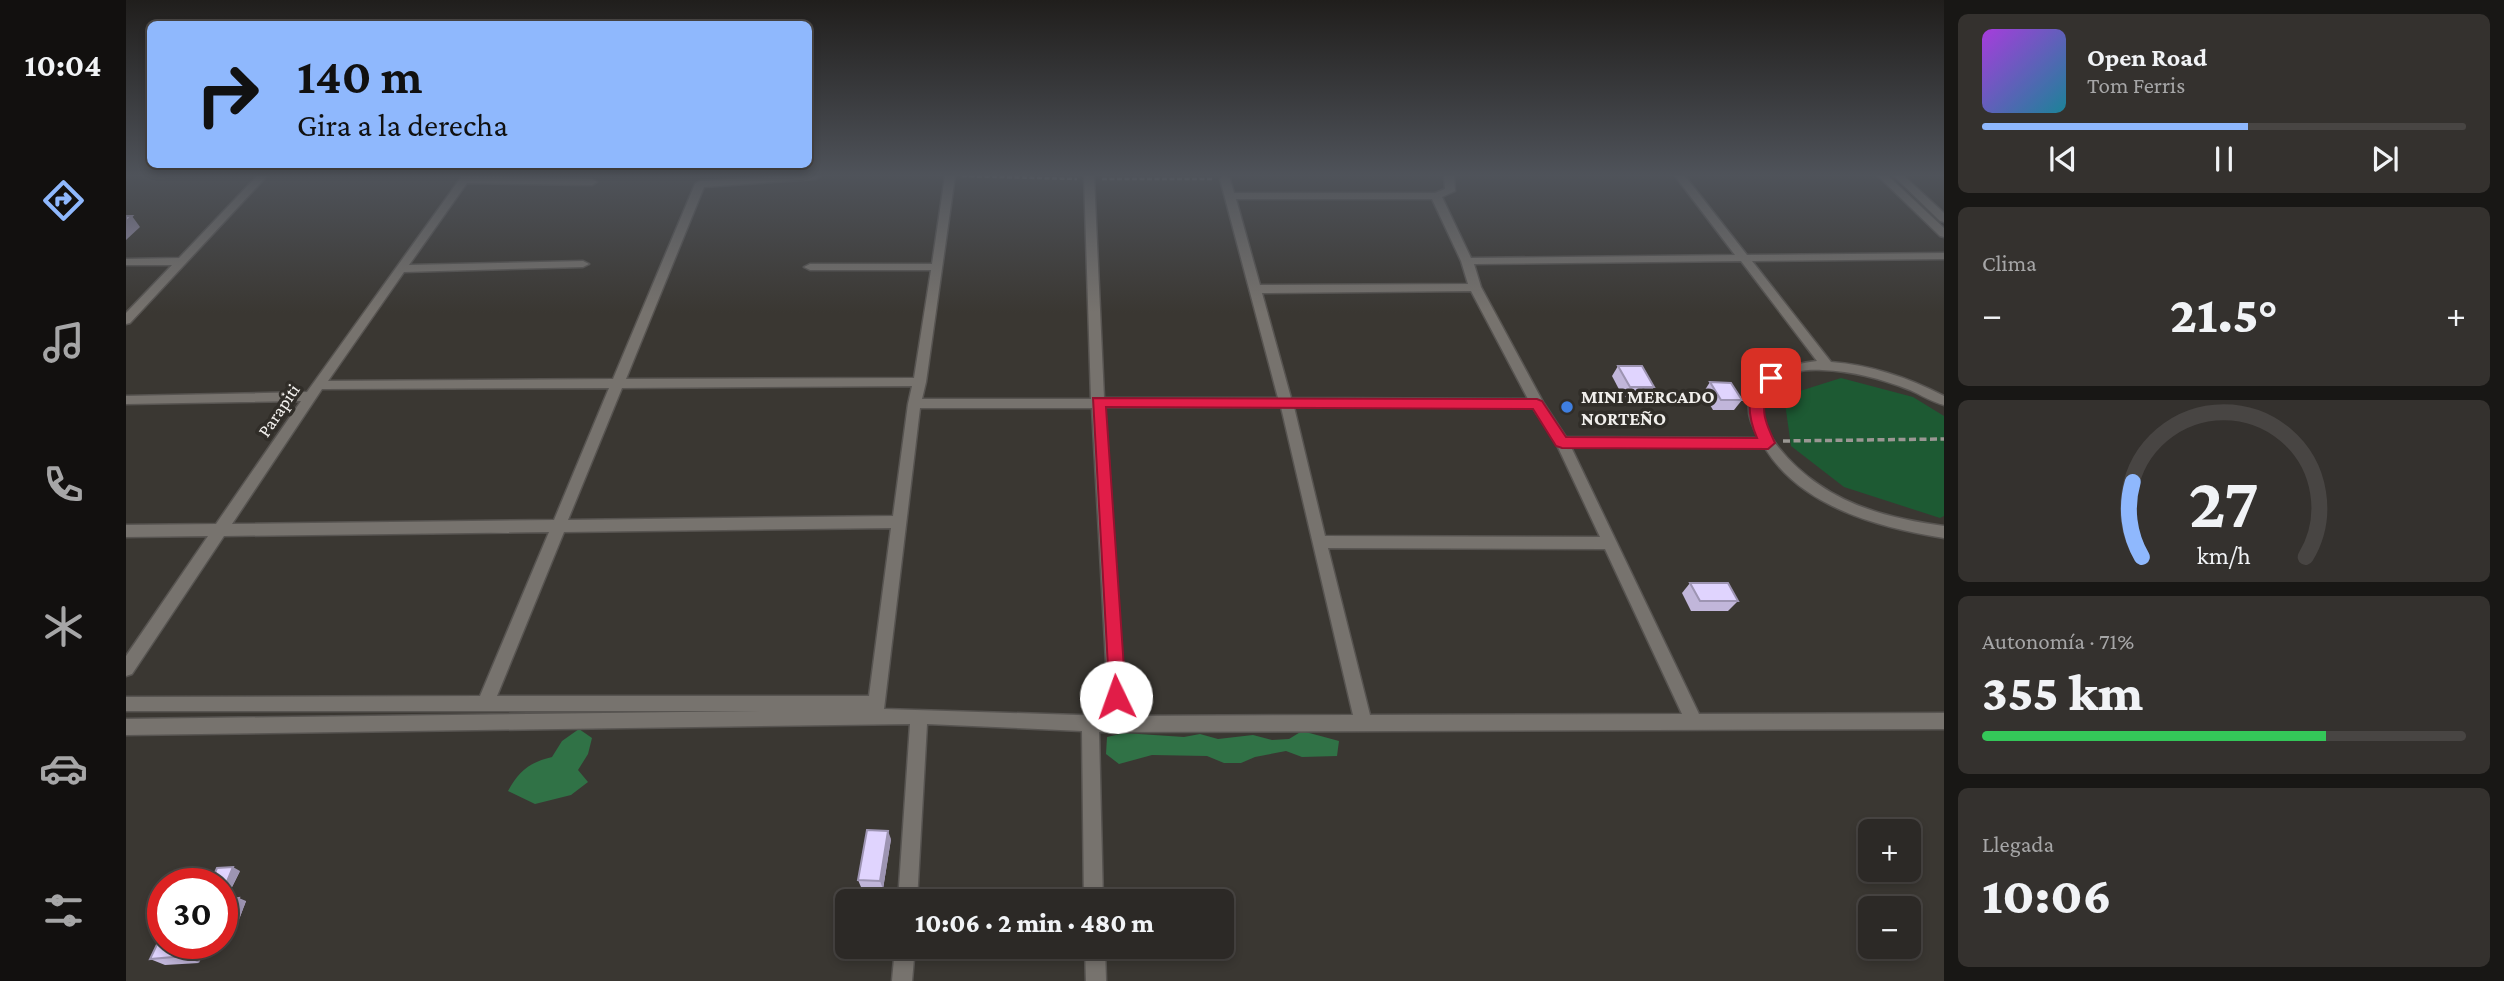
<!DOCTYPE html>
<html lang="es">
<meta charset="utf-8">
<style>
:root{--surface:#2c2926;--page:#34312e;--text:#f1f3f6;--muted:#a6a6a7;--line:#484543;--accent:#8fb8fd}
body{margin:0;font-family:"Crimson Pro",serif;background:var(--page);color:var(--text);height:100vh;display:flex;flex-direction:column;font-size:26px;white-space:nowrap}
*{box-sizing:border-box;margin:0}
p{font-size:23px;color:var(--muted)}
.icon{flex:none;width:38px;height:38px;fill:none;stroke:currentColor;stroke-width:2;stroke-linecap:round;stroke-linejoin:round}
.map{position:relative;flex:1;overflow:hidden}
.drawer{display:flex;flex-direction:column;gap:14px;padding:14px;background:#181715;width:560px}
.drawer>*{flex:none}
.top-card{position:absolute;left:21px;top:21px;width:665px;height:147px;border-radius:10px;box-shadow:0 4px 10px #0003,0 0 0 2px var(--line);background:#8fb8fd;color:#111;overflow:hidden}
.fabs{position:absolute;left:1732px;top:819px;display:grid;gap:14px}
.fabs a{display:grid;place-items:center;width:63px;height:63px;border-radius:10px;background:var(--surface);box-shadow:0 4px 10px #0003,0 0 0 2px var(--line);font-size:35px}
.speed{position:absolute;left:21px;top:868px;display:flex;gap:14px;font-size:35px;font-weight:700;text-align:center}
.speed>*{display:grid;place-content:center;width:91px;height:91px;border-radius:50%;background:var(--surface);box-shadow:0 4px 10px #0003,0 0 0 2px var(--line);line-height:1}
.speed .limit{border:10px solid #d22;background:#fff;color:#111}
.pin{position:absolute;display:grid;place-items:center;width:60px;height:60px;color:#fff;margin:-30px;border-radius:14px;box-shadow:0 4px 10px #0006}
.me{position:absolute;width:77px;margin:-38px;rotate:357deg;stroke-linejoin:round;filter:drop-shadow(0 0 5px #0008)}
.turn{display:flex;align-items:center;gap:24px;height:147px;padding:0 35px;font-size:32px}
.turn .icon{width:91px;height:91px;stroke-width:2.5}
.turn b{display:block;font-size:49px;line-height:60px}
.big{font-size:52px;font-weight:800;line-height:1.1}
.drawer .widget{flex:1;display:flex;flex-direction:column;justify-content:center;gap:10px;min-width:0;padding:0 24px;border-radius:10px;background:var(--page)}
.drawer .dial{align-items:center;gap:0}
.dial svg{height:182px;overflow:visible;fill:none;stroke:var(--line);stroke-width:7;stroke-linecap:round;text-anchor:middle}
.dial text{fill:var(--text);stroke:none}
.song{display:flex;align-items:center;gap:21px}
.cover{width:84px;height:84px;border-radius:10px;background:linear-gradient(135deg,hsl(280 70% 55%),hsl(190 70% 35%))}
.played{height:7px;border-radius:4px;background:linear-gradient(90deg,var(--accent) 55%,var(--line) 55%)}
.keys{display:flex;justify-content:space-around;direction:ltr}
.heat{display:flex;justify-content:space-between;align-items:center;font-size:38px;direction:ltr}
.charge{height:10px;border-radius:5px;background:linear-gradient(90deg,#34c759 71%,var(--line) 0)}
.trip{position:absolute;left:709px;top:889px;width:399px;height:70px;border-radius:10px;background:var(--surface);box-shadow:0 4px 10px #0003,0 0 0 2px var(--line);font-weight:800;line-height:70px;text-align:center}
main{display:flex;flex:1;min-height:0}
.dock{display:flex;flex-direction:column;width:126px;justify-content:space-around;align-items:center;background:#12100f;color:var(--muted)}
.dock .icon{width:49px;height:49px}
.dock .active{color:var(--accent)}
.dock b{font-size:32px;color:var(--text)}
.map>svg:first-child{display:block}
.green{fill:#1d5a33}
.forest{fill:#307246}
.lines{fill:none;stroke-linecap:round;stroke-linejoin:round}
.minor-casing{stroke:#575451;stroke-width:3}
.path-far1{stroke:#9a9793;stroke-width:2.5;stroke-dasharray:5 2.5;stroke-linecap:butt}
.path{stroke:#9a9793;stroke-width:3.5;stroke-dasharray:7 3.5;stroke-linecap:butt}
.minor{fill:#77736e;fill-rule:evenodd}
.wall{fill:#c1b6da}
.shaded-wall{fill:#9d94b2}
.building{fill:#e0d4fe;stroke:#9d94b2;stroke-width:2}
.route{fill:#e11d48;stroke:#92132f;stroke-width:2}
.shop-dot{fill:#3f7fe0;stroke:#302d28;stroke-width:2.5}
.labels{text-anchor:middle;stroke-width:7;stroke-linejoin:round;paint-order:stroke}
.poi-label{font-size:19px;font-weight:bold;fill:#f1efec;stroke:#302d28;text-anchor:start}
.street-label{font-size:19px;fill:#f1efec;stroke:#302d28}
</style>
<main>
<nav class="dock">
<b>10:04</b>
<svg class="icon active" aria-label="directions" viewBox="0 0 24 24"><path d="M12 3l9 9-9 9-9-9zM9 14v-3h6M13 9l2 2-2 2"/></svg>
<svg class="icon" aria-label="music" viewBox="0 0 24 24"><path d="M9 18V5l10-2v13"/><circle cx="6" cy="18" r="3"/><circle cx="16" cy="16" r="3"/></svg>
<svg class="icon" aria-label="phone" viewBox="0 0 24 24"><path d="M5 4h4l2 5-3 2q2 4 5 5l2-3 5 2v4C11 20 4 13 5 4z"/></svg>
<svg class="icon" aria-label="climate" viewBox="0 0 24 24"><path d="M12 3v18M4 7l16 10M4 17L20 7"/></svg>
<svg class="icon" aria-label="car" viewBox="0 0 24 24"><path d="M5 17H2v-5l4-1 3-4h7l3 4 3 1v5h-3M9 17h6M6 11h13"/><circle cx="7" cy="17" r="2"/><circle cx="17" cy="17" r="2"/></svg>
<svg class="icon" aria-label="filters" viewBox="0 0 24 24"><path d="M4 7h16M4 17h16"/><circle cx="9" cy="7" r="2"/><circle cx="15" cy="17" r="2"/></svg>
</nav>
<div class="map">
<svg width="1818" height="981" viewBox="0 0 1818 981">
<rect width="100%" height="100%" fill="#3a3732"/>
<polygon class="green" points="1715,378 1787,397 1818,416 1818,516 1814,518 1718,487 1665,446 1658,396"/>
<g class="forest">
<path d="M453,729l13,9 -4,16 -10,16 10,12 -17,13 -36,9 -27,-13c11,-20 22,-29 44,-34l10,-16z"/>
<polygon points="1176,731 1213,741 1211,756 1176,757 1160,751 1129,757 1115,763 1098,763 1081,756 1026,755 993,764 980,754 981,737 998,733 1058,737 1074,734 1092,739 1127,735 1146,740 1163,739"/>
</g>
<g class="lines">
<g class="minor-casing">
<g id="minor">
<polygon points="131,176 141,176 4,323 0,324 0,313 46,265 0,265 0,259 53,258"/>
<path d="M336,176l130,3 5,3 -5,3 -125,-2 -58,82 174,-4 6,3 -6,3 -179,5 -76,109 285,-2 82,-195 5,-3 78,-5h43l-5,3 -112,8 -78,192 288,-1 17,-108h-121l-6,-3 6,-3h122l13,-88h10l-29,206 -4,17h169l-7,-223h10l10,222h174l-58,-219 5,-3 5,3 4,14h201l10,-4 -1,-13h10l1,15 -13,6 29,61 264,-3 -60,-79h10l62,79 197,-2v6l-192,2 79,101c40,3 78,16 113,34v9c-12,-3 -23,-10 -34,-15 -28,-11 -58,-19 -88,-20 -17,-1 -39,2 -50,15 -3,4 -7,8 -9,13 -10,32 33,71 55,86 37,26 82,36 126,42v12c-64,-10 -143,-31 -179,-90l-194,-1 128,267 245,-1v16l-845,3 4,169h-19l-2,-170 -155,-7 -10,177h-19l12,-177 -784,11v-16l633,-8h-633v-14l354,-1 69,-164 -325,4 -92,138 -6,2v-20l82,-120 -82,1v-12l90,-1 85,-123 -175,3v-8l181,-4zM1110,199h196l29,62 7,23 -208,1zM1615,261l76,100c-44,5 -89,26 -58,77l-193,-1 -23,-35 -62,-115 -7,-23zM1345,291l57,108 -237,-1 -29,-105zM786,386l-4,18 -15,112 -325,4 54,-132zM483,388l-55,132 -322,4 90,-135zM979,407h176l72,308 -227,1zM1168,407l239,1 23,35 44,94 -275,-1zM794,408h172l17,308 -225,-7zM765,528l-22,168h-372l67,-164zM1202,548l277,1 77,165 -312,1z"/>
<polygon points="1752,176 1762,176 1818,228 1818,237 1814,236"/>
<polygon points="1768,176 1778,176 1818,213 1818,222 1814,221"/>
<polygon points="769,947 789,947 786,981 766,981"/>
<polygon points="959,947 979,947 980,981 960,981"/>
</g>
</g>
<g class="path-far1">
<polyline points="836,176 951,179"/>
<polyline points="976,179 1088,179"/>
</g>
<polyline class="path" points="1657,441 1818,439"/>
<use href="#minor" class="minor"/>
</g>
<g class="wall">
<polygon points="1492,366 1528,387 1522,398 1497,397 1486,376"/>
<polygon points="1584,382 1616,400 1608,410 1587,410 1577,393"/>
<polygon points="1564,583 1612,601 1602,611 1565,611 1556,593"/>
<polygon points="765,839 757,889 735,887 732,880"/>
<polygon points="114,871 106,887 96,888 96,884"/>
<polygon points="120,901 112,922 96,925 96,902"/>
<polygon points="37,932 73,963 39,965 24,959"/>
<polygon points="800,947 823,947 823,954 801,954"/>
</g>
<g class="shaded-wall">
<polygon points="6,216 14,227 0,240 0,222"/>
<polygon points="762,831 765,839 757,889 754,881"/>
<polygon points="107,867 114,871 106,887 100,884"/>
<polygon points="113,898 120,901 112,922 105,919"/>
<polygon points="65,943 82,943 73,963 59,956"/>
</g>
<g class="building">
<polygon points="0,216 6,216 0,222"/>
<polygon points="1492,366 1516,366 1528,387 1504,387"/>
<polygon points="1584,382 1605,383 1616,400 1595,400"/>
<polygon points="1564,583 1602,583 1612,601 1574,601"/>
<polygon points="741,830 762,831 754,881 732,880"/>
<polygon points="107,867 100,884 84,884 91,868"/>
<polygon points="945,895 945,901 895,901 895,897"/>
<polygon points="113,898 105,919 96,920 97,900"/>
<polygon points="37,932 37,943 65,943 59,956 24,959"/>
<rect x="800" y="947" width="22" height="4"/>
</g>
<linearGradient id="sky" x2="0" y2="1"><stop stop-color="#201e1c"/><stop offset="0.56" stop-color="#4f535a"/><stop offset="1" stop-color="#4f535a" stop-opacity="0"/></linearGradient>
<rect width="1818" height="313" fill="url(#sky)"/>
<path class="route" d="M1645,373l7,5c-19,29 -17,34 -3,65l-7,6 -206,-1 -6,-2 -23,-37 -427,-2 20,290 -3,6 -7,3 -6,-3 -17,-305 444,1 5,2 24,36 191,1c-9,-21 -15,-55 14,-65z"/>
<circle class="shop-dot" cx="1441" cy="407" r="7"/>
<g class="labels">
<g class="poi-label">
<text x="1455" y="403">MINI MERCADO<tspan x="1455" dy="22">NORTEÑO</tspan></text>
</g>
<g class="street-label">
<text transform="translate(152 410) rotate(-56)" y="7">Parapiti</text>
</g>
</g>
</svg>
<div class="fabs">
<a>+</a>
<a>−</a>
</div>
<div class="speed"><div class="limit">30</div></div>
<div class="pin" style="left:1645px;top:378px;background:#d93025"><svg class="icon" aria-label="arrive" viewBox="0 0 24 24"><path d="M6 21V4h12l-3 4 3 4H6"/></svg></div>
<svg class="me" style="left:990px;top:697px" viewBox="-20 -20 40 40"><circle r="19" fill="#fff"/><path d="M0-13L10 11 0 6-10 11z" fill="#e11d48"/></svg>
<div class="trip">10:06 · 2 min · 480 m</div>
<div class="top-card">
<div class="turn"><svg class="icon" aria-label="right" viewBox="0 0 24 24"><path d="M7 20v-9h11M14 6l5 5-5 5"/></svg><div><b>140 m</b>Gira a la derecha</div></div>
</div>
</div>
<section class="drawer">
<div class="widget">
<div class="song"><i class="cover"></i><div><b>Open Road</b><p>Tom Ferris</p></div></div>
<div class="played"></div>
<div class="keys"><svg class="icon" aria-label="previous" viewBox="0 0 24 24"><path d="M18 5L8 12l10 7zM5 5v14"/></svg><svg class="icon" aria-label="pause" viewBox="0 0 24 24"><path d="M8 5v14M16 5v14"/></svg><svg class="icon" aria-label="next" viewBox="0 0 24 24"><path d="M6 5l10 7-10 7zM19 5v14"/></svg></div>
</div>
<div class="widget"><p>Clima</p>
<div class="heat"><a>−</a><b class="big">21.5°</b><a>+</a></div>
</div>
<div class="widget dial"><svg viewBox="0 0 100 80">
<path d="M14 69A42 42 0 1 1 86 69"/>
<path d="M14 69A42 42 0 0 1 10 36" stroke="#8fb8fd"/>
<text x="50" y="56" font-size="32" font-weight="700">27</text>
<text x="50" y="72" font-size="11">km/h</text>
</svg></div>
<div class="widget"><p>Autonomía · 71%</p><b class="big">355 km</b><div class="charge"></div></div>
<div class="widget"><p>Llegada</p><b class="big">10:06</b></div>
</section>
</main>
